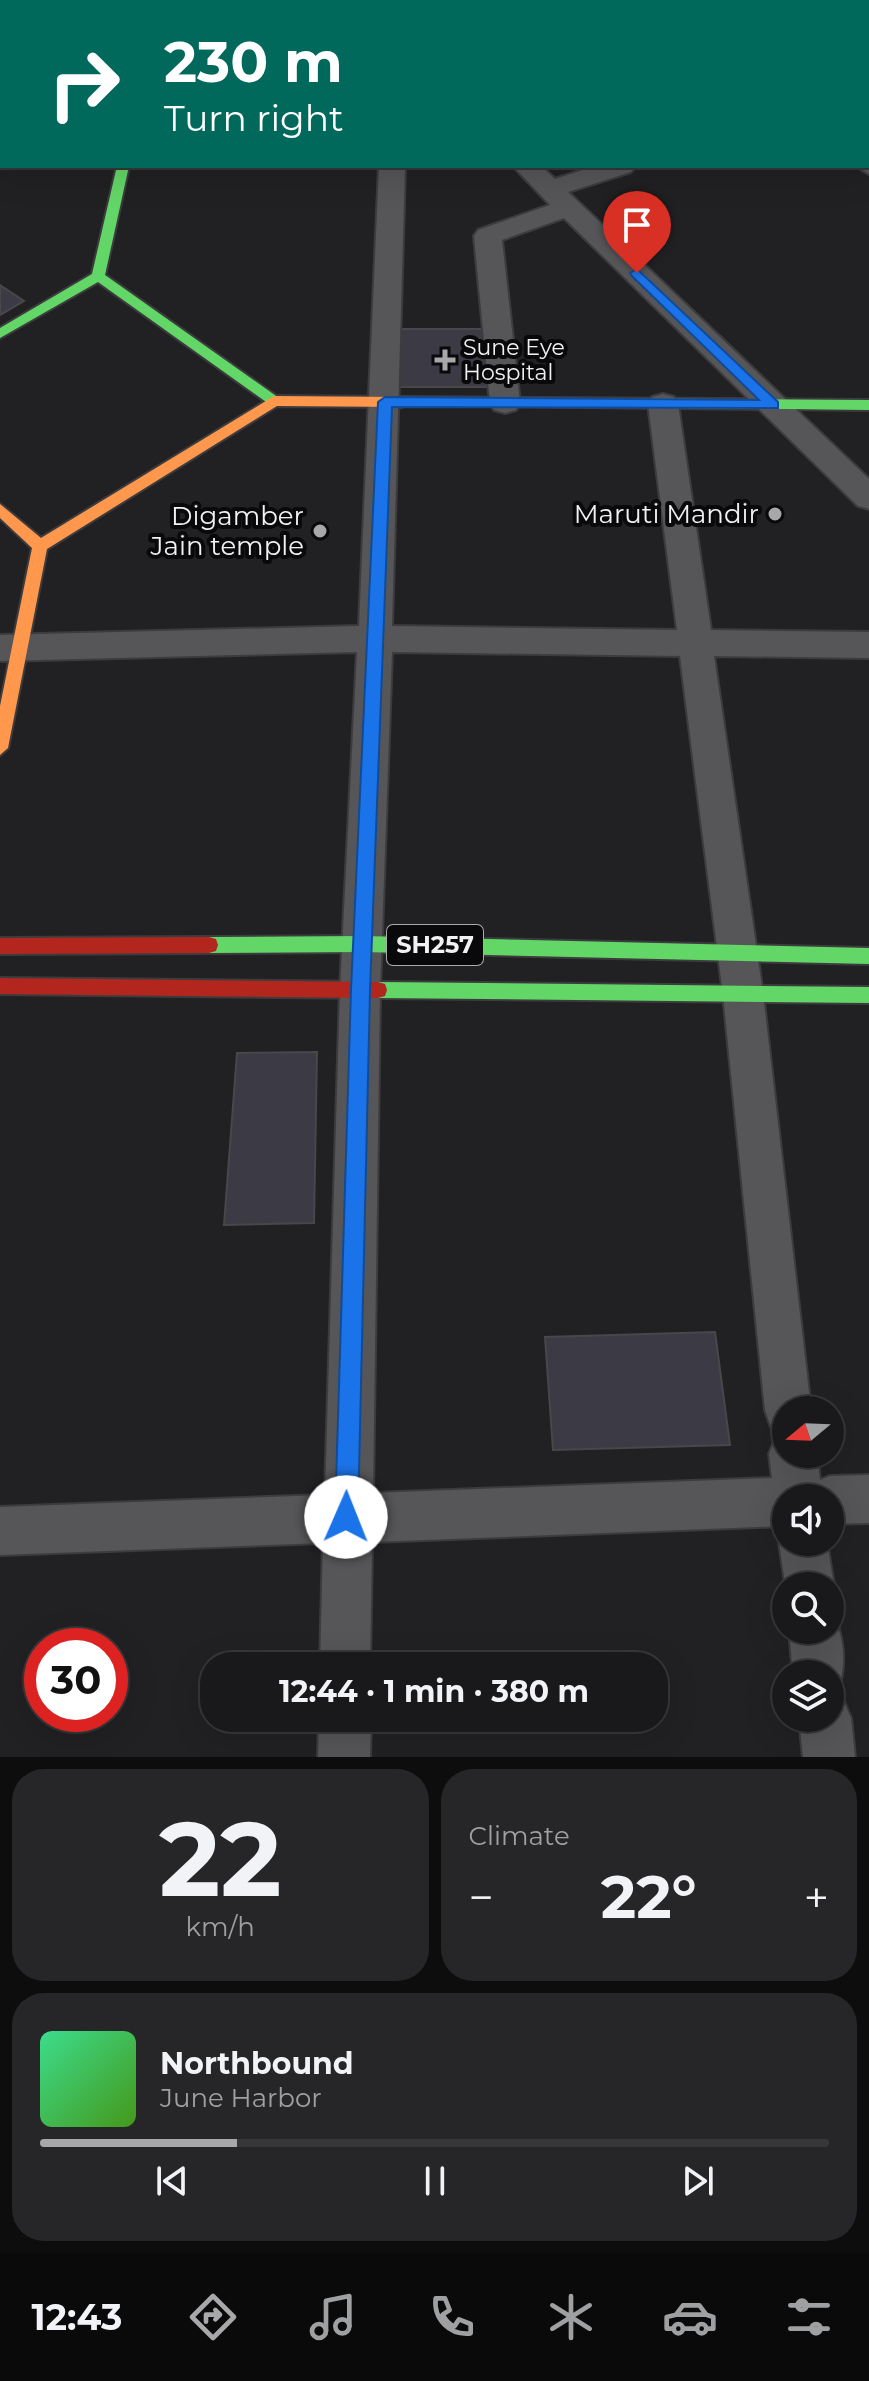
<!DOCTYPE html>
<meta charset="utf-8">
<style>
:root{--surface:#19181a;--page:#262527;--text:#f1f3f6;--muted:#9fa0a2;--line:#373739;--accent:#a8a8ab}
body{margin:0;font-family:Montserrat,sans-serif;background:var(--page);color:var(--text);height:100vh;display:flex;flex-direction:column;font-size:30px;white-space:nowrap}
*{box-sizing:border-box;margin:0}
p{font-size:26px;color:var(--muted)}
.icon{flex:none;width:44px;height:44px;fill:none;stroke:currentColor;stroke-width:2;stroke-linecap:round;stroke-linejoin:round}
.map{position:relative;height:1757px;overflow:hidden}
.details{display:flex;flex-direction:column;gap:12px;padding:12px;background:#0e0d0e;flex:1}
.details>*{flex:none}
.hud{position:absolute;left:0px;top:0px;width:870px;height:168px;box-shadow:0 8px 32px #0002,0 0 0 2px var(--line);background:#00695c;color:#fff;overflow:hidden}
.needle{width:52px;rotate:251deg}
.buttons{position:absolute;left:772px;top:1396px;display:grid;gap:16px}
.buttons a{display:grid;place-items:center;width:72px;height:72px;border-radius:50%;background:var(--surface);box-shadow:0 8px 32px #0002,0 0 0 2px var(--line);font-size:40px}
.speed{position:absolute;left:24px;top:1628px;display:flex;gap:16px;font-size:40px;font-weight:700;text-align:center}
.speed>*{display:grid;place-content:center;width:104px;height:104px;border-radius:50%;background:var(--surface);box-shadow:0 8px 32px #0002,0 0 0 2px var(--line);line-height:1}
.speed .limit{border:12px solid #d22;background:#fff;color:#111}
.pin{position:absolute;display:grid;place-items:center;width:68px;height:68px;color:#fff;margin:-82px -34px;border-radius:50% 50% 50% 0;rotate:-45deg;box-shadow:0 0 8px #0007}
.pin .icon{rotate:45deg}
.me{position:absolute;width:88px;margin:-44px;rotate:1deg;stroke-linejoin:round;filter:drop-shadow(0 0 6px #0008)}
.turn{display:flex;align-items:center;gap:28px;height:168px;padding:0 32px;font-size:36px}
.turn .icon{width:104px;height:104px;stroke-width:2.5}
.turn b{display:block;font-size:56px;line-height:68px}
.big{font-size:60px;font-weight:700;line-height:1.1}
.details .widget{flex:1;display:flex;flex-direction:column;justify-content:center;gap:12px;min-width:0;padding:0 28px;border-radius:32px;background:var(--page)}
.details .dial{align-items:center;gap:0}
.dial b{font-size:104px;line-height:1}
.song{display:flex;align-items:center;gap:24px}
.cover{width:96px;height:96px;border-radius:12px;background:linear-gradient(135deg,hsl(150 70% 55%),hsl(100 70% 35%))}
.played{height:8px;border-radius:4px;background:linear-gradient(90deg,var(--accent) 25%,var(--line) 25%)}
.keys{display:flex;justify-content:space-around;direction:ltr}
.heat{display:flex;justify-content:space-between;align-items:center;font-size:44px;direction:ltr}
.details .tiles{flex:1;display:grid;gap:12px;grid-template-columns:1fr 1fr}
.widget:last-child{grid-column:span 2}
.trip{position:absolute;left:200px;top:1652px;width:468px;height:80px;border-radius:32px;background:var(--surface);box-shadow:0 8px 32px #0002,0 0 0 2px var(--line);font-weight:700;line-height:80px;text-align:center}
.dock{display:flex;height:128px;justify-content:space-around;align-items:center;background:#0a0a0a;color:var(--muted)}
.dock .icon{width:56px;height:56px}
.dock .on{color:var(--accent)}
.dock b{font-size:36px;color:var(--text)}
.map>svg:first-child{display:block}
.building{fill:#3c3a45;stroke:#48474a;stroke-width:2}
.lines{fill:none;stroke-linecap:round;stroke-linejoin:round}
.street-casing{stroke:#3c3c3e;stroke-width:4}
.fast-casing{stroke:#3c3c3e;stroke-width:4}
.slow-casing{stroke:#3c3c3e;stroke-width:4}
.jam-casing{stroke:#3c3c3e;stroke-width:4}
.street{fill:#565658;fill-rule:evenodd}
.fast{fill:#63d668;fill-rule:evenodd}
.slow{fill:#ff974d;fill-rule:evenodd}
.jam{fill:#b3261e;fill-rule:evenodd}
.route{fill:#1a73e8;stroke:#114b97;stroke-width:2}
.poi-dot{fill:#a8a8ab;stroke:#09090b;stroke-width:3}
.labels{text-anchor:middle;stroke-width:8;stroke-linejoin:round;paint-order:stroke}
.far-poi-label{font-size:22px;fill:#f1f1f4;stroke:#09090b;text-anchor:start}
.shield{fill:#09090b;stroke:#ababae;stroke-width:2}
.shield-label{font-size:24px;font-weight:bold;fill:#f1f1f4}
.poi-label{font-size:26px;fill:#f1f1f4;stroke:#09090b;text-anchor:end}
</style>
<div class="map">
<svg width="869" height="1757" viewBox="0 0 869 1757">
<rect width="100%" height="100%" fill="#212023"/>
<g class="building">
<polygon points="0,285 24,301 0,315"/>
<polygon points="394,329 487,329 490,387 393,387"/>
<polygon points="317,1052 314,1223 224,1225 237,1053"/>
<polygon points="715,1332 730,1445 553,1450 545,1337"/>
</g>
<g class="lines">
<g class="street-casing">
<g id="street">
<polygon points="343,0 367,0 369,2 345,2"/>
<polygon points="663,0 687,0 689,2 665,2"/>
<rect x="0" y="93" width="2" height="16"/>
<polygon points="868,157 869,157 869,174 856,166 868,166"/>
<polygon points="379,166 405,166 392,626 677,630 648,404 652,397 663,394 674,397 678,404 711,630 869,632 869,658 714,656 763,994 811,1410 786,1410 786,1433 771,1427 765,1410 723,994 680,656 392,652 380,990 373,1493 772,1478 769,1454 776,1437 786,1433 786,1454 817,1454 820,1480 830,1476 869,1475 869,1523 830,1524 830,1498 786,1498 786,1542 827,1542 834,1586 830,1595 830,1586 786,1586 786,1590 779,1542 785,1526 372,1542 370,1666 320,1666 323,1543 0,1555 0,1507 325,1495 340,990 357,652 0,661 0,635 359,626"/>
<polygon points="513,166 541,166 555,179 595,166 635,166 631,172 568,192 869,479 869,509 858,506 564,218 502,240 520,403 516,410 505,413 494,410 490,403 474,236 478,230 550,205"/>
<path d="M830,1611c15,22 17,57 7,81l-6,3 12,5 8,18 4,39h-52l-4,-39h31v-44h-37l-4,-44h41z"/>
<polygon points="319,1718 371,1718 370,1757 318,1757"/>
</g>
</g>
<g class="fast-casing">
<g id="fast">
<rect x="152" y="0" width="12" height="2"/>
<polygon points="723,0 742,0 744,2 725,2"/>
<polygon points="774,0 793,0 795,2 776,2"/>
<rect x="868" y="29" width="1" height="7"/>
<polygon points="117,166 129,166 105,275 279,398 279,404 269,404 98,282 0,338 0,328 92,274"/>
<polygon points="402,397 869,400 869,410 397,405 397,399"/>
<polygon points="363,936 869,948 869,964 363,952 209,953 202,951 200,945 202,939 209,937"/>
<polygon points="378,982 869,987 869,1003 378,998 371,996 369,990 371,984"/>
</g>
</g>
<g class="slow-casing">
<polygon id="slow" points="274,396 402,397 409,402 402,407 277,406 47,549 8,748 0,755 0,706 32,548 0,518 0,504 41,538"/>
</g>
<g class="jam-casing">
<g id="jam">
<polygon points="209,937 216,939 218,945 216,951 209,953 0,954 0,938"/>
<polygon points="0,978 378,982 385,984 387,990 385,996 378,998 0,994"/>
</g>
</g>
<use href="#street" class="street"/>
<use href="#fast" class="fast"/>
<use href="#slow" class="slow"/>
<use href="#jam" class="jam"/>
</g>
<polygon class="route" points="637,269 778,402 778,408 392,407 370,990 358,1517 355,1525 346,1528 338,1525 335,1517 351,990 378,402 385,397 759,400 632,276 630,273"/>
<g class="poi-dot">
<path d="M441 348h8v8h8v8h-8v8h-8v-8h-8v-8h8z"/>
<circle cx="775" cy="514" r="8"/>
<circle cx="320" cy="531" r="8"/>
</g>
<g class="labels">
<g class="far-poi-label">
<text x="463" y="355">Sune Eye<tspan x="463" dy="25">Hospital</tspan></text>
</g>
<rect class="shield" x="387" y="925" width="96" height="40" rx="6"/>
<g class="shield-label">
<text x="435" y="953">SH257</text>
</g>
<g class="poi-label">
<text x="759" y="523">Maruti Mandir</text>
<text x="304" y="525">Digamber<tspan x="304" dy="30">Jain temple</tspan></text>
</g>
</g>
</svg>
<div class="buttons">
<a><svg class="needle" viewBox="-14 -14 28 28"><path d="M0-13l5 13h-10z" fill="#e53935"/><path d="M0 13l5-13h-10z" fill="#9fa0a2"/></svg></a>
<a><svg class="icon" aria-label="sound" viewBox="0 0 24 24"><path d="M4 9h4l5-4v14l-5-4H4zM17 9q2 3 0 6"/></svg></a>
<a><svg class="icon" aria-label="search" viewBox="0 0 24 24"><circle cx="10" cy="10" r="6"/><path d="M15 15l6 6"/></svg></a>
<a><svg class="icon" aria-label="layers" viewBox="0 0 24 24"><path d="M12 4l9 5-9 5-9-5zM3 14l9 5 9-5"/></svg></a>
</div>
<div class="speed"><div class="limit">30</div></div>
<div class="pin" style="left:637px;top:273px;background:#d93025"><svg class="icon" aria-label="arrive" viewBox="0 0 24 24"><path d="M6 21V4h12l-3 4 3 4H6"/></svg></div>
<svg class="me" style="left:346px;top:1517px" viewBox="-20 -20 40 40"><circle r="19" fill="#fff"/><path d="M0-13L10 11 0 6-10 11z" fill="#1a73e8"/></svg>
<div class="trip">12:44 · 1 min · 380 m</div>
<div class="hud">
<div class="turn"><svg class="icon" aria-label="right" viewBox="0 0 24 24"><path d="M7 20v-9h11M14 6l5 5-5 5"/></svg><div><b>230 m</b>Turn right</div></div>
</div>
</div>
<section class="details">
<div class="tiles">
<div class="widget dial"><b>22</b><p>km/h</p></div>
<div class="widget"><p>Climate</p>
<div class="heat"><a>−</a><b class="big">22°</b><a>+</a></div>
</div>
<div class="widget">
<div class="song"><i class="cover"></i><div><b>Northbound</b><p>June Harbor</p></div></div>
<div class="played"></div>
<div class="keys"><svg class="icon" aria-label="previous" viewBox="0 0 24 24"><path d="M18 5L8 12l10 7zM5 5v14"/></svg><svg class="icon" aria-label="pause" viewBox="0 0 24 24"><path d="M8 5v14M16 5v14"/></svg><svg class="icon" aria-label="next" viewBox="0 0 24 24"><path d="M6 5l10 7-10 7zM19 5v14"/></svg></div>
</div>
</div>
</section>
<nav class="dock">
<b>12:43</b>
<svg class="icon on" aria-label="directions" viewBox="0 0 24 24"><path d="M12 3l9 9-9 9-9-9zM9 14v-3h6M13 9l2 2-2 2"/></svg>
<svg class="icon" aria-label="music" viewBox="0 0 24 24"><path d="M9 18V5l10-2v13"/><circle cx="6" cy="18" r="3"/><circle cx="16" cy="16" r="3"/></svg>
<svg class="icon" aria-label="phone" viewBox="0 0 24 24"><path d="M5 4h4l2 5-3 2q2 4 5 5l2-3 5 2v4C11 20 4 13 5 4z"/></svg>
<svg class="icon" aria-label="climate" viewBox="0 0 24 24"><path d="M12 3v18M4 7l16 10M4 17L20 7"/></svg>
<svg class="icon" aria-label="car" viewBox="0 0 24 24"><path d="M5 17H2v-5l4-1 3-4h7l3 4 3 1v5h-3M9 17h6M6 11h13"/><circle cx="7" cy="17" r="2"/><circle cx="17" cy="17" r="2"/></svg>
<svg class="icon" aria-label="filters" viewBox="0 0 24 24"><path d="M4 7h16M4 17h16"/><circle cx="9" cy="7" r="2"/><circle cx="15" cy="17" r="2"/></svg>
</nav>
